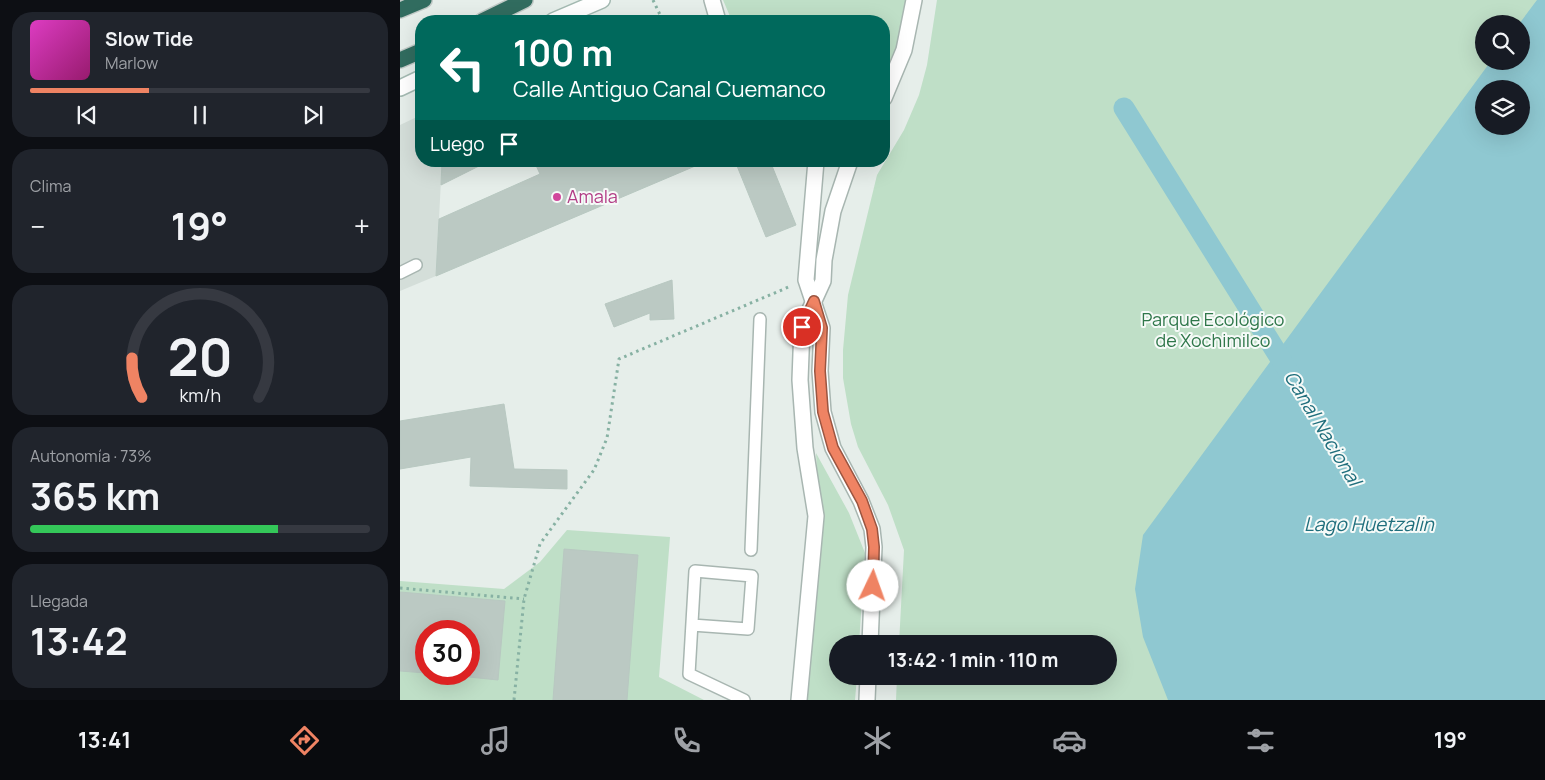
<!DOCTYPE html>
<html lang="es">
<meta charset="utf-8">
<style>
:root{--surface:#171b24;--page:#20242c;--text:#f1f3f6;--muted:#9ea1a6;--line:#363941;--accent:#ef8363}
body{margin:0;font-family:Manrope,sans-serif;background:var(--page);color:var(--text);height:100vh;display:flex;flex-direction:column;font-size:19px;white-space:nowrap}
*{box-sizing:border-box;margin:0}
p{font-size:16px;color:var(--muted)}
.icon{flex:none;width:28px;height:28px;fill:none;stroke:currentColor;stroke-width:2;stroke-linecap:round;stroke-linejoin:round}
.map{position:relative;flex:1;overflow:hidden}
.details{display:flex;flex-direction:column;gap:12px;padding:12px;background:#0d0f14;width:400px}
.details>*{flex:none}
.hud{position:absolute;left:15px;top:15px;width:475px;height:152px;border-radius:20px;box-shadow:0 5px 20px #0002;background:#00695c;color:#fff;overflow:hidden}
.tools{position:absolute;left:1075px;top:15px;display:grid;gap:10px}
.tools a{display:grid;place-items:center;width:55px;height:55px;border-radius:50%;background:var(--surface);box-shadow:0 5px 20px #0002;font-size:25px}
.speed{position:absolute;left:15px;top:620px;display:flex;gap:10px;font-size:25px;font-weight:700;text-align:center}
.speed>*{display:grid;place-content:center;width:65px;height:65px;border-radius:50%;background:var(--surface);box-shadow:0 5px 20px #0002;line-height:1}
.speed .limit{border:8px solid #d22;background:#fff;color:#111}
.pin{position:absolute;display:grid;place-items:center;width:42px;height:42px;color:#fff;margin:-21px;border:2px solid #fff;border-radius:50%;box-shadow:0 1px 5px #0007}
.me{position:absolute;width:55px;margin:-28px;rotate:3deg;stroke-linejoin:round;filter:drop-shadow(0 0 4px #0008)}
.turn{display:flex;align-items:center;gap:18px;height:105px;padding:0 15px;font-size:22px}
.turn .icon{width:65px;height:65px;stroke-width:2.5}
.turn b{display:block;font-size:35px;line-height:42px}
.then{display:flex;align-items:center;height:48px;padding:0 15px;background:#0003;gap:10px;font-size:19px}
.big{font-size:38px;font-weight:700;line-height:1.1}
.details .widget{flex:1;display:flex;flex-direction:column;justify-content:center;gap:8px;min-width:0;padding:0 18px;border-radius:20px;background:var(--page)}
.details .dial{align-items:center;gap:0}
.dial svg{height:130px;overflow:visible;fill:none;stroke:var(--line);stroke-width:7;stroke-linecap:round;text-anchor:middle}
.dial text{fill:var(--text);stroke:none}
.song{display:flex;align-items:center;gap:15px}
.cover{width:60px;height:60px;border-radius:8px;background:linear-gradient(135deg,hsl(310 70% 55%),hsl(320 70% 35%))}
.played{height:5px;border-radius:2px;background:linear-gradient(90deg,var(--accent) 35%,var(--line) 35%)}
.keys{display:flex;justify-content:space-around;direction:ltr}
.heat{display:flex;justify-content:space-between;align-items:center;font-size:28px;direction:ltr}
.charge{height:8px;border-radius:4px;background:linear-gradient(90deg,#34c759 73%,var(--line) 0)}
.trip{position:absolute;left:429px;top:635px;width:288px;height:50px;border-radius:25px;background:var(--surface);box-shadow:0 5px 20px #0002;font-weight:700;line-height:50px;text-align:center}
.dock{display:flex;height:80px;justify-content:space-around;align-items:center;background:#090b0e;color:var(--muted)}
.dock .icon{width:35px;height:35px}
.dock .selected{color:var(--accent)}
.dock b{font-size:22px;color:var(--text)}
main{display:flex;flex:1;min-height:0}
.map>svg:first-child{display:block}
.built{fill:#d4ded9}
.green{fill:#bfdfc7;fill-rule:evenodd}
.water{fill:#8fc8d1;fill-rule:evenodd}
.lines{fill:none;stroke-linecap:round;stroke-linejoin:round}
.canal{stroke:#8fc8d1;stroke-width:21}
.building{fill:#bbc9c3;stroke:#b8c8c1}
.service-casing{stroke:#a8b6b1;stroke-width:14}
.minor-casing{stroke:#a8b6b1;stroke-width:18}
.secondary-casing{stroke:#a4bab2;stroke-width:18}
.motorway-casing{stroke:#c2cac7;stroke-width:18}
.path{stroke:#87b1a3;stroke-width:3;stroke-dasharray:2.5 4;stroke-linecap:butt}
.service{stroke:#fff;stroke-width:11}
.minor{stroke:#fff;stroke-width:15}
.secondary{stroke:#fff;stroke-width:15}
.motorway{stroke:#316c5f;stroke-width:15}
.route-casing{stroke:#9b5540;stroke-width:12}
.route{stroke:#ef8363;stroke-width:9}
.hotel-dot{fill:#d1479c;stroke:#f6faf8;stroke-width:2}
.labels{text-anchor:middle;stroke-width:4;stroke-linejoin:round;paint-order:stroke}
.hotel-label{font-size:18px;fill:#b23c85;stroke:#f6faf8;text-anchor:start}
.park-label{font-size:18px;fill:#2f774a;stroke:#f6faf8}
.water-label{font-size:19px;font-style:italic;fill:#1f6e7c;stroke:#f6faf8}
</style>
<main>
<section class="details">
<div class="widget">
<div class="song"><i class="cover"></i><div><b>Slow Tide</b><p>Marlow</p></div></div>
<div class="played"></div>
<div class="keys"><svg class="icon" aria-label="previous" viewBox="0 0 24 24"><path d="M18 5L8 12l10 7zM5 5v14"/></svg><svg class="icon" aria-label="pause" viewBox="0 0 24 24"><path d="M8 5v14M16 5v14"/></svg><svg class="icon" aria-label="next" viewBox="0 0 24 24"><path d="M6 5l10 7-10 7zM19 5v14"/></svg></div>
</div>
<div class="widget"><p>Clima</p>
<div class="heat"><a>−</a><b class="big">19°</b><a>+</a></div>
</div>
<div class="widget dial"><svg viewBox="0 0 100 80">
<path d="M14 69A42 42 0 1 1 86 69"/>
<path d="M14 69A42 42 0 0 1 8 45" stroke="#ef8363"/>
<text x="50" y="56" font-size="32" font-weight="700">20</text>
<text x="50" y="72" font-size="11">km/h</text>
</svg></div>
<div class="widget"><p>Autonomía · 73%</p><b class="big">365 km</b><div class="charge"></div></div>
<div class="widget"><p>Llegada</p><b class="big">13:42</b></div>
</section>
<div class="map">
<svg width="1145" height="700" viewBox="0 0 1145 700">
<rect width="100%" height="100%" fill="#e6eeea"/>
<polygon class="built" points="21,115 21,161 42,161 36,276 0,291 0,125"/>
<g class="green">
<polygon points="323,0 506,0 497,48 484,85 484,21 332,21"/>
<path d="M537,0h608v700h-649l1,-24h211v-32h-209l5,-94 -16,-45 -30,-58 -7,-23 -8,-46v-28l5,-55 29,-120 27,-45 15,-35 8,-30zM1084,24h37v37h-37zM1084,89h37v37h-37z"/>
<polygon points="416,453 449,513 465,553 459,644 438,644 438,676 457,676 455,700 406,700 420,525"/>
<path d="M167,530l103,7 -11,140 45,23h-304v-119l104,8 36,-27zM26,631h43v43h-43z"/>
</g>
<path class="water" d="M1137,0h8v700h-377l-25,-63 -8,-48 8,-54 348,-474h30v-37h-2zM1084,89h37v37h-37z"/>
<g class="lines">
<polyline class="canal" points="724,108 892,377"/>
</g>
<g class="building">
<polygon points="42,161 89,161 41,185"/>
<polygon points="134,161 307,161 36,276 39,219 140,174"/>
<polygon points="335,161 370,161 396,225 366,237"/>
<polygon points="272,280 274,319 250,320 250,313 214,327 205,304"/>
<polygon points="104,404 114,469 167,470 167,489 70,486 71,457 0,469 0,421"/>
<polygon points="164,549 238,555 227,700 153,700"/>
<polygon points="0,592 105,601 98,680 69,677 69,631 26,631 26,673 0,671"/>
</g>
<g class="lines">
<g class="service-casing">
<g id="service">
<polyline points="0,273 16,265"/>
<polyline points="351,550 360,319"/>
<polyline points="292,625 348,629 352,576 295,571 289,674 344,700"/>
</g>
</g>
<g class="minor-casing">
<g id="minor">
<polyline points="312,0 318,21"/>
<polyline points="484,98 504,50 514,0"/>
<polyline points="416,161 406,280 422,328 420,371 423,412 433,448 461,501 472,529 474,547 470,644"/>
<polyline points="399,700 416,516 405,448 400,380 402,327 423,281 424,260 433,211 450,161"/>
<polyline points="467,700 468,676"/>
</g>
</g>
<g class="secondary-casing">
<g id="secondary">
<polyline points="153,21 202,0"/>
<polyline points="0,88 21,78"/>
</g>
</g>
<g class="motorway-casing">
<g id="motorway">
<polyline points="0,10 24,0"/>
<polyline points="82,21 125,0"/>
<polyline points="0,60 21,51"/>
</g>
</g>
<g class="path">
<polyline points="253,0 263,21"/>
<polyline points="0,588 124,599"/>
<polyline points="114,700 124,599 140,544 194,470 207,438 219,359 391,286"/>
</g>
<use href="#service" class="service"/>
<use href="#minor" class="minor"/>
<use href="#secondary" class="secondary"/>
<use href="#motorway" class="motorway"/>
</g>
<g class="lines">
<g class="route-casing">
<polyline id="route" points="402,327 414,301 422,328 420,371 423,412 433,448 462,501 472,529 474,547 473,586"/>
</g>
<use href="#route" class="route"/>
</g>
<circle class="hotel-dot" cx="157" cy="197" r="5"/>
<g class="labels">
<g class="hotel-label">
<text x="167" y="203">Amala</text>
</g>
<g class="park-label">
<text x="813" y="326">Parque Ecológico<tspan x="813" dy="21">de Xochimilco</tspan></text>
</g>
<g class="water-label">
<text transform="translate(923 428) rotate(59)" y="7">Canal Nacional</text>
<text x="969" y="531">Lago Huetzalin</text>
</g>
</g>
</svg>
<div class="tools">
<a><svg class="icon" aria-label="search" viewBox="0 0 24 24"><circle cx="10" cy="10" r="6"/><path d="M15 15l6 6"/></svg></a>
<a><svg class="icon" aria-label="layers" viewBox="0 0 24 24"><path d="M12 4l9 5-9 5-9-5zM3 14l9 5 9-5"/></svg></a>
</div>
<div class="speed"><div class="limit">30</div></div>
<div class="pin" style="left:402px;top:327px;background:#d93025"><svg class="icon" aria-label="arrive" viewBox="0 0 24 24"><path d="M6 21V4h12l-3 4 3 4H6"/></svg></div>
<svg class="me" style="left:473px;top:586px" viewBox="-20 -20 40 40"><circle r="19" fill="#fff"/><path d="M0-13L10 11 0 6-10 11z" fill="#ef8363"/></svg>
<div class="trip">13:42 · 1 min · 110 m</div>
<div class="hud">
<div class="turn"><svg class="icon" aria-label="left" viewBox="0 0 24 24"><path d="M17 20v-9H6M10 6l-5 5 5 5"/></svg><div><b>100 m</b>Calle Antiguo Canal Cuemanco</div></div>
<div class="then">Luego<svg class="icon" aria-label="arrive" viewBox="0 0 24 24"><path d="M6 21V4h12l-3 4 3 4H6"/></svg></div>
</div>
</div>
</main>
<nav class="dock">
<b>13:41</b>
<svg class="icon selected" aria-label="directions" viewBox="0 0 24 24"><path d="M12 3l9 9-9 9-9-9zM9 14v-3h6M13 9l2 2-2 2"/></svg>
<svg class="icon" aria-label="music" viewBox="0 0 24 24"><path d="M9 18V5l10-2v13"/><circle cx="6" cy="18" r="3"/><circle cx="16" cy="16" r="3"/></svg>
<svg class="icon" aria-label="phone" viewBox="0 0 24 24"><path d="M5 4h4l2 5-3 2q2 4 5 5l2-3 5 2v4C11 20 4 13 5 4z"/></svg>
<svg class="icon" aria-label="climate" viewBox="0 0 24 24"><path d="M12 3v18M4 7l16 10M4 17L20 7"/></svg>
<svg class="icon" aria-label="car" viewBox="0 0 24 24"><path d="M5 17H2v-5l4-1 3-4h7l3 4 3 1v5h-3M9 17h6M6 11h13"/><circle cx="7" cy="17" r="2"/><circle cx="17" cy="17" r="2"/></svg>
<svg class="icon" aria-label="filters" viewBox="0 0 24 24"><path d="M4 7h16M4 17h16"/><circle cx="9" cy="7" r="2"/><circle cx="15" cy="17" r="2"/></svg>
<b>19°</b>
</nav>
